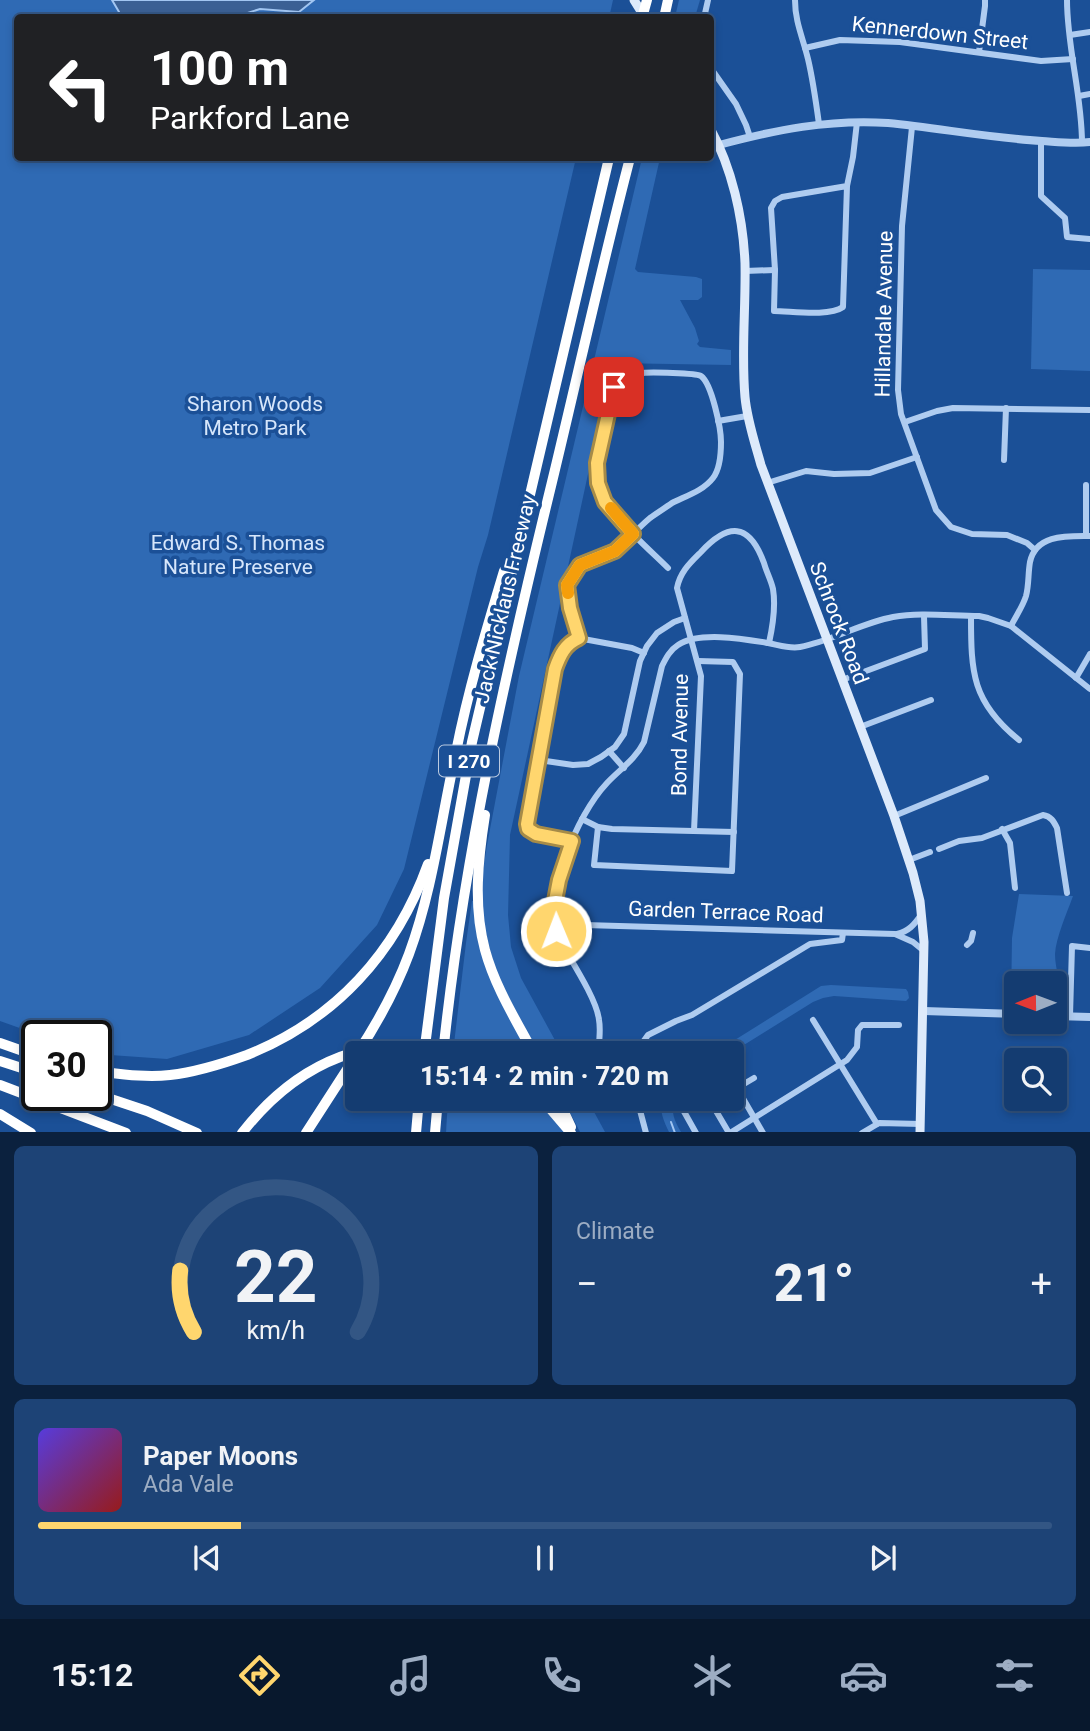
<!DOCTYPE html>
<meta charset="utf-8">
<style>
:root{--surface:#143c71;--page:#1d4376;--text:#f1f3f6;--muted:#9dadc3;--line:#335684;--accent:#ffd66e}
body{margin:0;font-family:Roboto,sans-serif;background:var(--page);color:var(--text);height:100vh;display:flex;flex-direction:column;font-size:26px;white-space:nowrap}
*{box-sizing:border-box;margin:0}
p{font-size:23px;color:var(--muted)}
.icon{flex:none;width:38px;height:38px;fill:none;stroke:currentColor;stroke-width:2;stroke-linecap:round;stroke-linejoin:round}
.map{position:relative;height:1132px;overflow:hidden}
.panel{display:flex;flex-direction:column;gap:14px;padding:14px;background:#0b213e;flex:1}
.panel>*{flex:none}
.hud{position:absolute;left:14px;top:14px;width:700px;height:147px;border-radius:7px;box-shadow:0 4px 10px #0003,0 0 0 2px var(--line);background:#202124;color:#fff;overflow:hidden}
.needle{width:46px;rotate:269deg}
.fabs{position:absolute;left:1004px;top:971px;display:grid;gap:14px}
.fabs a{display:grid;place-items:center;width:63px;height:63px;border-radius:7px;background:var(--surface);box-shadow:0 4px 10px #0003,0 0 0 2px var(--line);font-size:35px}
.speed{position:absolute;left:21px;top:1020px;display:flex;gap:14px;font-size:35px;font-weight:700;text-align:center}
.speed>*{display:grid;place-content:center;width:91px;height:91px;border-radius:50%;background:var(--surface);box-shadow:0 4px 10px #0003,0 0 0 2px var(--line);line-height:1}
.speed .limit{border:4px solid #111;border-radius:10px;background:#fff;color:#111}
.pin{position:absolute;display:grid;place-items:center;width:60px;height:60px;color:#fff;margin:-30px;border-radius:14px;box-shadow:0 4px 10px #0006}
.me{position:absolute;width:77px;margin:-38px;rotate:359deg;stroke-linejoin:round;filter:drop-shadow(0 0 5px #0008)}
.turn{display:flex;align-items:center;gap:24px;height:147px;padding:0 21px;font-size:32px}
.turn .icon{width:91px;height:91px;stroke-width:2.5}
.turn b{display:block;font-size:49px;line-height:60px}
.big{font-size:52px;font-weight:800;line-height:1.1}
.panel .card{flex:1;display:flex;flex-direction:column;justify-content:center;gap:10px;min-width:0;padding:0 24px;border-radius:10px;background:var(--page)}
.panel .dial{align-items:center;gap:0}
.dial svg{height:182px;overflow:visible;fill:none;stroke:var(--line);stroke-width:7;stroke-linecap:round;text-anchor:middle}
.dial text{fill:var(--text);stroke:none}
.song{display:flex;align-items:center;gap:21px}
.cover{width:84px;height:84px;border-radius:10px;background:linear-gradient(135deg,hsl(250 70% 55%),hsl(0 70% 35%))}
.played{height:7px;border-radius:4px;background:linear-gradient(90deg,var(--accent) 20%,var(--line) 20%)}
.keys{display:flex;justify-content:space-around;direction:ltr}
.heat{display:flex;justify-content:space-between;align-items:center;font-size:38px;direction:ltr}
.panel .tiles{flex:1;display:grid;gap:14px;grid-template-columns:1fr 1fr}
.card:last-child{grid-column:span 2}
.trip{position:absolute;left:345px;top:1041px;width:399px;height:70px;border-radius:7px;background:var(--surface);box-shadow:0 4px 10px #0003,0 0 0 2px var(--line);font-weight:800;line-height:70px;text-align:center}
.dock{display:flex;height:112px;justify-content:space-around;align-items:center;background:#08182d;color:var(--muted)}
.dock .icon{width:49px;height:49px}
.dock .active{color:var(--accent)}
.dock b{font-size:32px;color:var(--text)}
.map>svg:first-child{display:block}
.green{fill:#2f6ab4}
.water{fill:#3b6094;stroke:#a2c6f2;stroke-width:2}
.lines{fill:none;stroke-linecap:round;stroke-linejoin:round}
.stream{stroke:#a2c6f2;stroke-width:2}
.minor{stroke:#afccf0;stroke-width:6}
.tertiary{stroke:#afccf0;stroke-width:8}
.secondary{stroke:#ddeafb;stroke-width:9}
.motorway{stroke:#fff;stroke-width:10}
.route-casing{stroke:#a68b48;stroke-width:18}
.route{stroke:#ffd66e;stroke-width:12}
.slow{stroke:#f59e0b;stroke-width:12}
.labels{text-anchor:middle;stroke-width:7;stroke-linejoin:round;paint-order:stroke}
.shield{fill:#1b5097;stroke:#bbcae0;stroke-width:2}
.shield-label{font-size:19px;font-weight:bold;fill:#fff}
.street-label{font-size:21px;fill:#fff;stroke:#1b5097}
.park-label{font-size:21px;fill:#d6e6fb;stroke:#1b5097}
</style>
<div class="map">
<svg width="1090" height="1133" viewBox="0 0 1090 1133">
<rect width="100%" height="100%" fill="#1b5097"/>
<g class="green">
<polygon points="0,0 613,0 609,18 18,18 18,158 576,158 488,535 478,567 404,869 377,925 320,988 249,1035 167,1059 96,1054 96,1036 42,1036 0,1021"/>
<polygon points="679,0 700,0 695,17 675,17"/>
<polygon points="642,158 660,158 635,269 638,272 696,277 702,279 702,297 698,300 680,300 695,328 699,341 697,344 700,347 731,350 731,365 612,363 510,835 508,915 511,947 521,978 562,1053 538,1053 496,973 482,918 482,877 487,845 519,676"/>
<polygon points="1033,269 1090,270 1090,371 1031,369"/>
<path d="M1019,894l54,2c-6,17 -17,41 -18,58 0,17 8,33 6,50l-6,1v-21h-38v20h-6l1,-66z"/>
<polygon points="472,901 475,901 475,918 529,1053 483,1053 454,1044 466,943"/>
<polygon points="831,985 906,989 908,992 909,998 906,1001 834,996 823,998 813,1002 731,1053 714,1053 821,986"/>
<polygon points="448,1099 535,1099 557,1121 565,1133 446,1133"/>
<polygon points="563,1099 587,1099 605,1132 580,1132"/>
<path d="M662,1099h12c-3,14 0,21 7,33h-12c-5,-10 -10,-21 -7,-33z"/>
</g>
<polygon class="water" points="112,0 314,0 299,12 260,9 235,17 122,17"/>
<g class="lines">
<polyline class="stream" points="671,1122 675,1133"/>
<g class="minor">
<path d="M795,0c0,22 8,38 13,59 5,21 8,43 11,65"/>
<path d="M1067,0c0,48 15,95 15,143"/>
<polyline points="704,18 708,0"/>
<polyline points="1070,35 1090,32"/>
<polyline points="805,48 840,40 900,42 1041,61 1073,59"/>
<polyline points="979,52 985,6 985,0"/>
<polyline points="710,67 736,104 746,125 750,137"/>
<polyline points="1079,96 1090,94"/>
<polyline points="912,127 902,226 898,390 901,414 936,510 951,527 972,534 1007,535 1027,543 1035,550"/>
<polyline points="1041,141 1041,196 1065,218 1067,237 1090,239"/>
<path d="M847,186l-65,11 -7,4 -4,7 4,62 -1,41c17,0 55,6 69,-4l4,-121 6,-29 4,-35"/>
<polyline points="745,271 775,270"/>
<polyline points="718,421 747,416"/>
<polyline points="905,422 937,411 953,408 1090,410"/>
<polyline points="1004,460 1006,408"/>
<polyline points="767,483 806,471 834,474 870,473 917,457"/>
<polyline points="1086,536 1086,485"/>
<path d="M971,616c0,57 1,86 48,124"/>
<path d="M1011,626c5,-10 12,-20 15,-30 3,-11 2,-23 4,-34 6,-28 37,-26 60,-26"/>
<path d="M579,638l-9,-30 -3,-23 14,-20 34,-14c12,-10 23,-23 35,-33 7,-5 15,-10 22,-15 14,-7 31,-12 41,-25 7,-9 8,-24 8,-36 0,-13 -9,-58 -20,-66 -5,-3 -51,-4 -58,-3 -10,2 -22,7 -29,14 -5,16 -7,33 -10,49 -3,15 -10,32 -6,48 8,29 49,63 70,84"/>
<polyline points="1076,678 1090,654"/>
<polyline points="842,680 925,649 924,616"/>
<polyline points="860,727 931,700"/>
<polyline points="609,751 624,768"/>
<polyline points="539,760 573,765 588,764 601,757 615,747 624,734 640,661 647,646 657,633 674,622 685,618"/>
<polyline points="894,816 986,778"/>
<polyline points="582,819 598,827 612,829 734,832"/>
<polyline points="598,827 594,865 732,871 740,674 733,662 698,661"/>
<polyline points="1002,829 1010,843 1015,888"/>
<path d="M694,831l7,-155 -24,-88c3,-16 13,-25 24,-36 27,-29 48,-30 63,11 2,8 7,17 9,26 3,18 0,36 -4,54"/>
<polyline points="572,841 536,834 528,829 527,824 555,669 561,652 578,638 632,648 644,653"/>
<path d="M939,849l20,-8 23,-3 61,-23c8,1 11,7 14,13l10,65"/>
<polyline points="909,860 930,852"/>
<polyline points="556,931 585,925 895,934 913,942 924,951"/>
<path d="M897,934c12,-3 17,-9 24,-19"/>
<polyline points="967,945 971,941 973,933"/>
<polyline points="1070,1016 1072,946 1090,948"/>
<polyline points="813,1020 877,1124"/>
<path d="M598,1054c1,-11 3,-24 1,-34 -2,-21 -29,-61 -40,-81 -15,-45 17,-123 48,-156 13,-14 28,-23 37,-41l18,-76c4,-8 8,-16 16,-21 21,-14 66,-6 90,-2 11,2 21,6 32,4 32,-6 61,-24 93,-30 27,-5 58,-1 86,-1l9,2 23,8 79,63"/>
<polyline points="649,1054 643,1042 648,1035 676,1021 692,1015 810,944 842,940 843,933"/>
<polyline points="754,1078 737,1088 763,1133"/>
<polyline points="637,1099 646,1133"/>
<polyline points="709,1099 729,1133"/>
<polyline points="682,1108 696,1133"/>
<polyline points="730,1133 847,1060 857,1047 858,1030 862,1025 899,1025"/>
<polyline points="862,1133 879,1123 921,1124"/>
</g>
<g class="tertiary">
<path d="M719,145c56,-15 110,-26 169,-22 51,5 102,15 154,18 16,1 32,3 48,1"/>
<polyline points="924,1011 1017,1014"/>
<polyline points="1055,1016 1090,1017"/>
</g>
<g class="secondary">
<polyline points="634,0 644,16"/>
<path d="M710,128c22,40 33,89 35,135 1,44 -4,89 0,134 2,23 10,46 16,68l133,351 19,57 7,28 4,41 -4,191"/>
</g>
<g class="motorway">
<polyline points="642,18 647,0"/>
<polyline points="664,18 668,0"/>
<path d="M485,815c-7,44 -12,91 0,135 10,37 31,70 49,104"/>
<polyline points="0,1043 37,1056"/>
<path d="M357,1054c21,-32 39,-65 52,-100 24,-65 32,-135 47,-202 12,-61 30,-121 48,-181"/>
<polyline points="424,1054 444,898 472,742 609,158"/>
<path d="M443,1054c20,-194 63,-383 109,-572 26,-108 50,-217 78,-324"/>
<polyline points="0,1061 37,1073"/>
<path d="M96,1071c25,3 50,7 74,4 27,-3 52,-11 77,-20 88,-35 149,-102 181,-191"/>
<polyline points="0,1085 126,1133"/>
<polyline points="96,1094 147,1111 197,1133"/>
<polyline points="542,1099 571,1133"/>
<polyline points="558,1099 571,1127"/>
<polyline points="0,1114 31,1133"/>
<path d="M242,1133c56,-72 133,-105 222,-79"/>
<polyline points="306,1133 357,1054"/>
<polyline points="416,1133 419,1099"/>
<polyline points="435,1133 438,1099"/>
</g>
</g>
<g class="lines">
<g class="route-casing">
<path id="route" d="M556,931l-2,-25 5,-26 13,-39 -36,-7 -8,-5 -1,-5 28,-155c5,-14 10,-25 24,-31l-9,-30 -3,-23 13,-20 35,-14 18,-17 -28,-32 -7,-19 -1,-20 17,-76"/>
</g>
<use href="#route" class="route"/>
<polyline class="slow" points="568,593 567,585 580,565 615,551 633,534 611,508"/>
</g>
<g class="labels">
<rect class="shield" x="439" y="745.5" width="60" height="31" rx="5"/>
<g class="shield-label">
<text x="469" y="768">I 270</text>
</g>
<g class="street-label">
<text transform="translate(940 33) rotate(6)" y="7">Kennerdown Street</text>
<text transform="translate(884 314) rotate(-89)" y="7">Hillandale Avenue</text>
<text transform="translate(505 599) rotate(-77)" y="7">Jack Nicklaus Freeway</text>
<text transform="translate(839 623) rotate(69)" y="7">Schrock Road</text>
<text transform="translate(680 735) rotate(-89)" y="7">Bond Avenue</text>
<text transform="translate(726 912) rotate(2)" y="7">Garden Terrace Road</text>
</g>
<g class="park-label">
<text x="255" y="411">Sharon Woods<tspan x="255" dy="24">Metro Park</tspan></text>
<text x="238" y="550">Edward S. Thomas<tspan x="238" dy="24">Nature Preserve</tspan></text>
</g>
</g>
</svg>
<div class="fabs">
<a><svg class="needle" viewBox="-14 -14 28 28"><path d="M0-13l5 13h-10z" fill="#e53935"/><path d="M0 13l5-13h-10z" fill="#9dadc3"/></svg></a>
<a><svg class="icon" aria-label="search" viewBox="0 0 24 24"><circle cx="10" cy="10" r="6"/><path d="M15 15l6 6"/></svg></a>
</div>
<div class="speed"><div class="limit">30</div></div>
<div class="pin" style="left:614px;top:387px;background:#d93025"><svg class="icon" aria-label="arrive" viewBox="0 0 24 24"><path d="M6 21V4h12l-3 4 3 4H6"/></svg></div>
<svg class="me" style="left:556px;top:931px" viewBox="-20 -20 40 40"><circle r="17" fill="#ffd66e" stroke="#fff" stroke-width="3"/><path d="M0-11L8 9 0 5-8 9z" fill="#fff"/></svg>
<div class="trip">15:14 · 2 min · 720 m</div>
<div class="hud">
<div class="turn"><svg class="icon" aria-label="left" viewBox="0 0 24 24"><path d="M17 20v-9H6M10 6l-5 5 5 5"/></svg><div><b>100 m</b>Parkford Lane</div></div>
</div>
</div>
<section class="panel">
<div class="tiles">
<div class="card dial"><svg viewBox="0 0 100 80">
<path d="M14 69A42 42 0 1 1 86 69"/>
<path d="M14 69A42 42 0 0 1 8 42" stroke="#ffd66e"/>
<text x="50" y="56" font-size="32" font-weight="700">22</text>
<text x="50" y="72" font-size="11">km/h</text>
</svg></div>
<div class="card"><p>Climate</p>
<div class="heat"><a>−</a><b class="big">21°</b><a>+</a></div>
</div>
<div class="card">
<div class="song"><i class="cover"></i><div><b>Paper Moons</b><p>Ada Vale</p></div></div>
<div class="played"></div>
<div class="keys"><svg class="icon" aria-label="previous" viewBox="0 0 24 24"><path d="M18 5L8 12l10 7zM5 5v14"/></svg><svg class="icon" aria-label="pause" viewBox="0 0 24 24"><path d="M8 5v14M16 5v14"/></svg><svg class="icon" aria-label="next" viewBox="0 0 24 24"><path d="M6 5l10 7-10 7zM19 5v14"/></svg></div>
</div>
</div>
</section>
<nav class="dock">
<b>15:12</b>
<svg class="icon active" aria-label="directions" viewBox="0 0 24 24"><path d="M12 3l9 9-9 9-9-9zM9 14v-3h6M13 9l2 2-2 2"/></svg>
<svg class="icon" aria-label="music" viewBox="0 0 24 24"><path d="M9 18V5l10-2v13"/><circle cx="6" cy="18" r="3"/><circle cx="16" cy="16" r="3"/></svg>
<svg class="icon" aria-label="phone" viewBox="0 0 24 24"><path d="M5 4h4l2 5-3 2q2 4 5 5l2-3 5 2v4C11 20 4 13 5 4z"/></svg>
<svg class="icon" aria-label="climate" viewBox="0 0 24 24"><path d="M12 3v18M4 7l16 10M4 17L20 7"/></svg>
<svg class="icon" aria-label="car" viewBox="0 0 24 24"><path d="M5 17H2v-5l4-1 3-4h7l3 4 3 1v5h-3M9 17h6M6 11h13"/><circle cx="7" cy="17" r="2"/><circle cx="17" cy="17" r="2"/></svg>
<svg class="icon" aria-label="filters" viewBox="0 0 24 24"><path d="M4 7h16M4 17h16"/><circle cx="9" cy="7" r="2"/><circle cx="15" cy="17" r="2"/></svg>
</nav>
